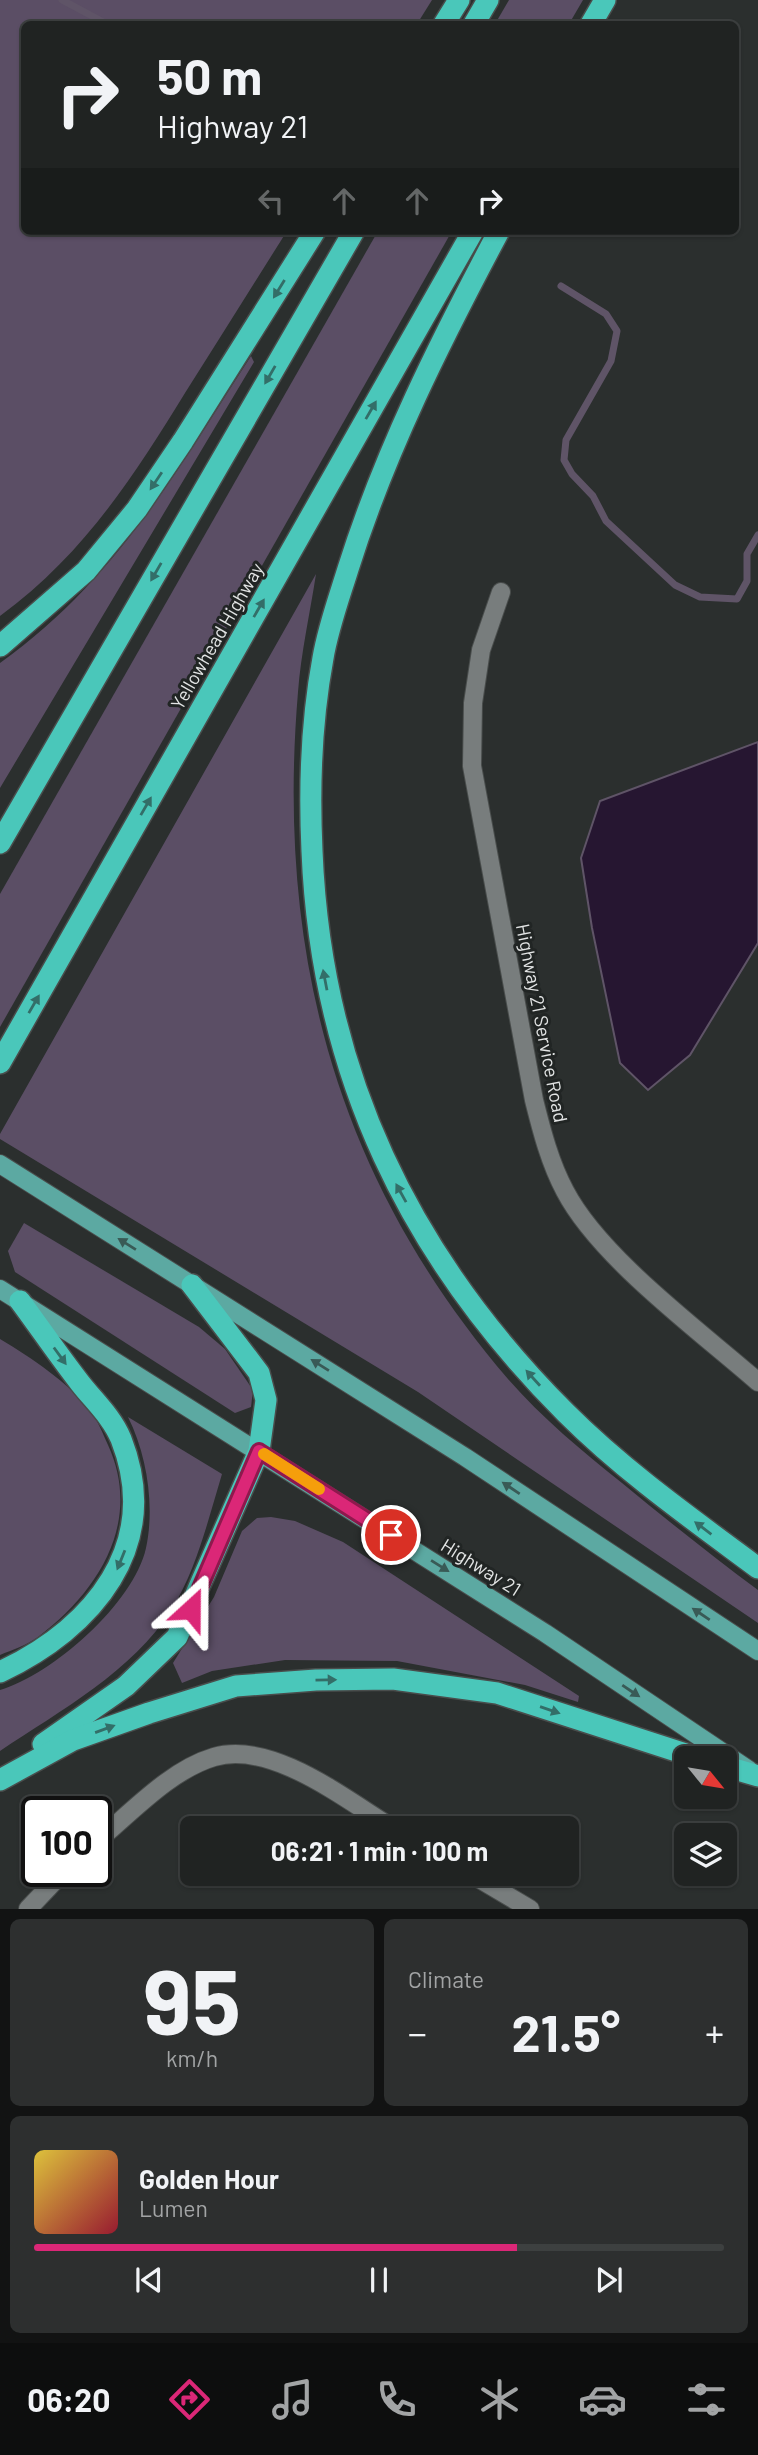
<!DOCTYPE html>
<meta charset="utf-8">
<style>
:root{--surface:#202322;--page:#2d2f2f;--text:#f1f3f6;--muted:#a2a4a5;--line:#3d4040;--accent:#db2777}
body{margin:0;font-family:Barlow,sans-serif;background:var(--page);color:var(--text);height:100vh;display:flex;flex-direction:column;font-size:26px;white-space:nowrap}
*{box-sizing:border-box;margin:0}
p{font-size:23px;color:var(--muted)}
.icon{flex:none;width:38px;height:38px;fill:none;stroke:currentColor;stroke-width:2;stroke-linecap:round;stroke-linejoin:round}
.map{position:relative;height:1909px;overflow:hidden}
.panel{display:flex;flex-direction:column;gap:10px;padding:10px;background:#121313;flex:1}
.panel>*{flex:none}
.top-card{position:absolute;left:21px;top:21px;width:718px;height:214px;border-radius:10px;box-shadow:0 2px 5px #0004,0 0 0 2px var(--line);background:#202322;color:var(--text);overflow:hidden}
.needle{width:46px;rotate:120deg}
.buttons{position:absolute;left:674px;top:1746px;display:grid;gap:14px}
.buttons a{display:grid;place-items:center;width:63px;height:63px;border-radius:10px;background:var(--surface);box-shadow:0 2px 5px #0004,0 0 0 2px var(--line);font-size:35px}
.speed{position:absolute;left:21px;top:1796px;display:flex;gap:14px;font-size:35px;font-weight:700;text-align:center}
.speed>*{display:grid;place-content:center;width:91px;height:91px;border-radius:50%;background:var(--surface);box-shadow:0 2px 5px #0004,0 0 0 2px var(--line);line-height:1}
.speed .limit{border:4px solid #111;border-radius:10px;background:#fff;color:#111}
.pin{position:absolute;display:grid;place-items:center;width:60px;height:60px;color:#fff;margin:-30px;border:4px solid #fff;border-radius:50%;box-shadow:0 2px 7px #0007}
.me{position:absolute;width:77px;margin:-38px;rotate:24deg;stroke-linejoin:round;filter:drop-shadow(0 0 5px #0008)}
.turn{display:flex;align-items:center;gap:24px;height:147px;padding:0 21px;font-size:32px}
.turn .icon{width:91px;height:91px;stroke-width:2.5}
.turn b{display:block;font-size:49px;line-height:60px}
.lanes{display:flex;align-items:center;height:66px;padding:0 21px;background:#0003;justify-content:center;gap:35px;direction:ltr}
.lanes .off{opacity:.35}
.big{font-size:52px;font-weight:700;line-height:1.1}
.panel .card{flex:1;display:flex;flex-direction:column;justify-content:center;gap:10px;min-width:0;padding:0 24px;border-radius:10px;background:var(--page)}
.panel .dial{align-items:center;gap:0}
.dial b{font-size:91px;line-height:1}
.song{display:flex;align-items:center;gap:21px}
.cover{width:84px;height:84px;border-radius:10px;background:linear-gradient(135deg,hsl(50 70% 55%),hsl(350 70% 35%))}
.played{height:7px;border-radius:4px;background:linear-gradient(90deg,var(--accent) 70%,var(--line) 70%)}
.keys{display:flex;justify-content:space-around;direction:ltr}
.heat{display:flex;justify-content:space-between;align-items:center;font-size:38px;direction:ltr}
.panel .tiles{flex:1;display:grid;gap:10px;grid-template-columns:1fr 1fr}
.card:last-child{grid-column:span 2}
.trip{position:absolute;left:180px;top:1816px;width:399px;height:70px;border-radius:10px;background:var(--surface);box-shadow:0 2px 5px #0004,0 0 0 2px var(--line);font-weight:700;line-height:70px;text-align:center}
.tab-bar{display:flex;height:112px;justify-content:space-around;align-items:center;background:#0d0e0e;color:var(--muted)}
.tab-bar .icon{width:49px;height:49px}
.tab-bar .current{color:var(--accent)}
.tab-bar b{font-size:32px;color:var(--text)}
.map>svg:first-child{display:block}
.green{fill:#5b4e65}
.water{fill:#261631;stroke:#5f5467;stroke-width:2}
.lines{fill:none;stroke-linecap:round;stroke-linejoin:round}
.stream{stroke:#5f5467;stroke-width:7}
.minor-casing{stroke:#494d4c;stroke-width:20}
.primary-casing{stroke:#494d4c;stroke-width:20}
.motorway-casing{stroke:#494d4c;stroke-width:24}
.minor{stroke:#787d7d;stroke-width:18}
.primary{stroke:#5ca9a2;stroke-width:18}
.motorway{stroke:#4ac7ba;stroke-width:21}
.oneway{fill:#336e68}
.oneway2{fill:#395a56}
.route-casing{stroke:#8e194d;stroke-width:18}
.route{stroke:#db2777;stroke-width:12}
.slow{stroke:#f59e0b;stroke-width:12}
.labels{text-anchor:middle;stroke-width:6;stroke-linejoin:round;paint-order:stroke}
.street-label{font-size:19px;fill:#e3e5e5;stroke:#212524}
</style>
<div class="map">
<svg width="758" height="1909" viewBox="0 0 758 1909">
<rect width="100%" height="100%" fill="#2b2f2e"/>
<g class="green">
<path d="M0,0h432l-15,24h-393v207h263c-34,54 -68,108 -102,162 -53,86 -102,162 -185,223z"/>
<polygon points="509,0 583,0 569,24 495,24"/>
<polygon points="378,231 452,231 0,1027 0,894"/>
<path d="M251,356l3,6 -254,426v-125c116,-83 176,-191 251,-307z"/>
<path d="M316,574c-6,39 -15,79 -18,118 -22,261 38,486 210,687 34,39 74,72 114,104 45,37 90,73 136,107v33l-340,-231 -418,-253v-5z"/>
<polygon points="24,1223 199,1327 225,1349 253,1390 251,1407 235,1413 15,1272 8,1251"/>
<path d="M0,1339c33,20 67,42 91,73 7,9 12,22 17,33 35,76 -9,146 -70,192 -11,8 -26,13 -38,18z"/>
<path d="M128,1417l94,57c-14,46 -25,94 -50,135 -40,63 -111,101 -172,142v-61c52,-15 134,-87 146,-142 9,-42 1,-93 -18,-131z"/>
<polygon points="271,1517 295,1521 343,1542 579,1696 578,1702 525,1685 397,1661 285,1660 212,1671 182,1683 173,1663 214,1597 242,1531 257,1518"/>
</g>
<polygon class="water" points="758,742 758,943 690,1055 648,1090 620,1063 592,928 581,858 600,801"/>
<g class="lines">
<g class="stream">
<polyline points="62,0 107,24"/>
<polyline points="561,286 606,314 617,331 611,361 566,440 564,460 572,474 593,496 606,521 675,585 700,597 737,599 747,581 747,554 758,535"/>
</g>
<g class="minor-casing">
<g id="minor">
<path d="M501,592l-20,58 -8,53 -1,63 62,334c8,32 16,63 31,91 35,67 135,140 193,191"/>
<path d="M96,1842c35,-29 74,-72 118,-85 58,-17 132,43 180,72"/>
<polyline points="471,1874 530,1909"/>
<polyline points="28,1909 64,1871"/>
</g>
</g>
<g class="primary-casing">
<g id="primary">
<polyline points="0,1164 465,1457 758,1651"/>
<polyline points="0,1289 545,1633 749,1770"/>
</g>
</g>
<g class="motorway-casing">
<g id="motorway">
<polyline points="444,24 459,0"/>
<polyline points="474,24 488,0"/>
<polyline points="591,24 605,0"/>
<path d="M499,231c-58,109 -114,220 -151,338 -9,29 -20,59 -25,89 -12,64 -14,129 -11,193 9,222 97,405 254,562 58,58 126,106 192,155"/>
<polyline points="0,646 86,571 137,509 183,441 315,231"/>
<polyline points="0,843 354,231"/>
<polyline points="0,1063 473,231"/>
<path d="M0,1672c93,-44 163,-126 121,-233 -9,-22 -27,-38 -41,-56 -21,-27 -40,-55 -60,-82"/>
<polyline points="43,1744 126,1686 177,1637 259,1451 266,1400 259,1373 192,1285"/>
<polyline points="724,1766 758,1776"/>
<polyline points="0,1780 73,1740 149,1713 236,1686 316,1680 393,1679 497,1693 701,1759"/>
</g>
</g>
<use href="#minor" class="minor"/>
<use href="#primary" class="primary"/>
<use href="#motorway" class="motorway"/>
</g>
<defs><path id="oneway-solid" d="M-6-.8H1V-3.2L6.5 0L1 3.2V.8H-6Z" transform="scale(1.75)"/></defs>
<g class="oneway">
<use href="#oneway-solid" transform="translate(279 289) rotate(122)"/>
<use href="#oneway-solid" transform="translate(270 375) rotate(120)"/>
<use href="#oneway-solid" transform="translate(371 410) rotate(-60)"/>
<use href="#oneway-solid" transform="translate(156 481) rotate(124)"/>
<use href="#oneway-solid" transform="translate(156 572) rotate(120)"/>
<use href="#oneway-solid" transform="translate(259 608) rotate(-60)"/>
<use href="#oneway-solid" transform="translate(146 806) rotate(-60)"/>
<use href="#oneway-solid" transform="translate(325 980) rotate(-101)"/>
<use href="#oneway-solid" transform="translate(34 1004) rotate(-60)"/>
<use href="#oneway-solid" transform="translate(401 1193) rotate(-119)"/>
<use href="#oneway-solid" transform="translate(60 1356) rotate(54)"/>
<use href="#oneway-solid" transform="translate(533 1378) rotate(-132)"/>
<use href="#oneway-solid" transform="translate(703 1528) rotate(-143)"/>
<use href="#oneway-solid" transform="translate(121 1560) rotate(112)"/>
<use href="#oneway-solid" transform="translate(326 1680) rotate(-1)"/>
<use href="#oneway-solid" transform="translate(550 1710) rotate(19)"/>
<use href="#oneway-solid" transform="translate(105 1729) rotate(-20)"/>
</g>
<g class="oneway2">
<use href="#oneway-solid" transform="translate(127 1244) rotate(-148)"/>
<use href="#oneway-solid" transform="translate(320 1365) rotate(-148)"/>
<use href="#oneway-solid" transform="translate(511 1488) rotate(-146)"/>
<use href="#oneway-solid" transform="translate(440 1566) rotate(32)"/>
<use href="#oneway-solid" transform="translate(701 1614) rotate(-146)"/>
<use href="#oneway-solid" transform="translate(631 1691) rotate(34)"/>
</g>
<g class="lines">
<g class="route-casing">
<polyline id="route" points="191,1609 259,1451 391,1535"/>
</g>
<use href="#route" class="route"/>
<polyline class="slow" points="264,1454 319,1489"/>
</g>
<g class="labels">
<g class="street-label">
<text transform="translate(217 636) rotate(-60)" y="7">Yellowhead Highway</text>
<text transform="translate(542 1023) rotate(79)" y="7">Highway 21 Service Road</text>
<text transform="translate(481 1567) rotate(32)" y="7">Highway 21</text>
</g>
</g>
</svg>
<div class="buttons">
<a><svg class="needle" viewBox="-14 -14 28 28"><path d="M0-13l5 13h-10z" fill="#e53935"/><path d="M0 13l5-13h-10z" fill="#a2a4a5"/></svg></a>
<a><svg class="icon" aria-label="layers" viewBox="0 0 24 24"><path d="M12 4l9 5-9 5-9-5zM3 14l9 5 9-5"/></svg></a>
</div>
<div class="speed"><div class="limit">100</div></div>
<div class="pin" style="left:391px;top:1535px;background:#d93025"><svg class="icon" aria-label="arrive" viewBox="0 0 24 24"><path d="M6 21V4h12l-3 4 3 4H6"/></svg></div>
<svg class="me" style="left:191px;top:1609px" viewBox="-20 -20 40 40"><path d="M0-17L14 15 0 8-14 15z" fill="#db2777" stroke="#fff" stroke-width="4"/></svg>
<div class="trip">06:21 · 1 min · 100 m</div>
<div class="top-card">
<div class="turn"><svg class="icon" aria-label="right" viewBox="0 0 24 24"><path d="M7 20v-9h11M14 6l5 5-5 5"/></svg><div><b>50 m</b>Highway 21</div></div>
<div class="lanes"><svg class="icon off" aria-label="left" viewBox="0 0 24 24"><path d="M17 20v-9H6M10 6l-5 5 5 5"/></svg><svg class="icon off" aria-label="ahead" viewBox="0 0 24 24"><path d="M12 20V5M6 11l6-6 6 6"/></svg><svg class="icon off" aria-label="ahead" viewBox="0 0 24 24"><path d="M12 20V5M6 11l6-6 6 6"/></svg><svg class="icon" aria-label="right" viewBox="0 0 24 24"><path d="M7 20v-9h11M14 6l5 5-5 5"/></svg></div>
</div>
</div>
<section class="panel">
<div class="tiles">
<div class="card dial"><b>95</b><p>km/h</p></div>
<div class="card"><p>Climate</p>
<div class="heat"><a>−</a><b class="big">21.5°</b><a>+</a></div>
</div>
<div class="card">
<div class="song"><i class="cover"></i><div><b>Golden Hour</b><p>Lumen</p></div></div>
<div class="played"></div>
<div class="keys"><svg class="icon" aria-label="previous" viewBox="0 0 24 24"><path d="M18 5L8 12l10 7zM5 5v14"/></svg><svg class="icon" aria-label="pause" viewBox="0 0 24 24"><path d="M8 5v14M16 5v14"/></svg><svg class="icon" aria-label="next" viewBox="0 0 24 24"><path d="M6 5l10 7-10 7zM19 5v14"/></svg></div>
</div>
</div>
</section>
<nav class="tab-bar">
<b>06:20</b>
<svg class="icon current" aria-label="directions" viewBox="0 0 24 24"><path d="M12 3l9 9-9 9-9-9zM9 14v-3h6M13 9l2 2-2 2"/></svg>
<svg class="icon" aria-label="music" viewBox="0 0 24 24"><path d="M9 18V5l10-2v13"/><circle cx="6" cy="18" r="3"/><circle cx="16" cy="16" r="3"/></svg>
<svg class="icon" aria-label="phone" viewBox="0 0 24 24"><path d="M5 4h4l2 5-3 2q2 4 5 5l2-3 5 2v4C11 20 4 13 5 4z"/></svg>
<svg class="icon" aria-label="climate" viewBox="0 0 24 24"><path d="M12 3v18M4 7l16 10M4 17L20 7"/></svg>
<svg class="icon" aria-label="car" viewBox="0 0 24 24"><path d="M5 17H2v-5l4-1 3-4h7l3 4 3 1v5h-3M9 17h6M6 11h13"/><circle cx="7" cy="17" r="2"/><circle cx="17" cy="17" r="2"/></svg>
<svg class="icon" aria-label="filters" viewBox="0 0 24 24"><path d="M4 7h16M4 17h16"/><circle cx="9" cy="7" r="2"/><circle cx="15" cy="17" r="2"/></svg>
</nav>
